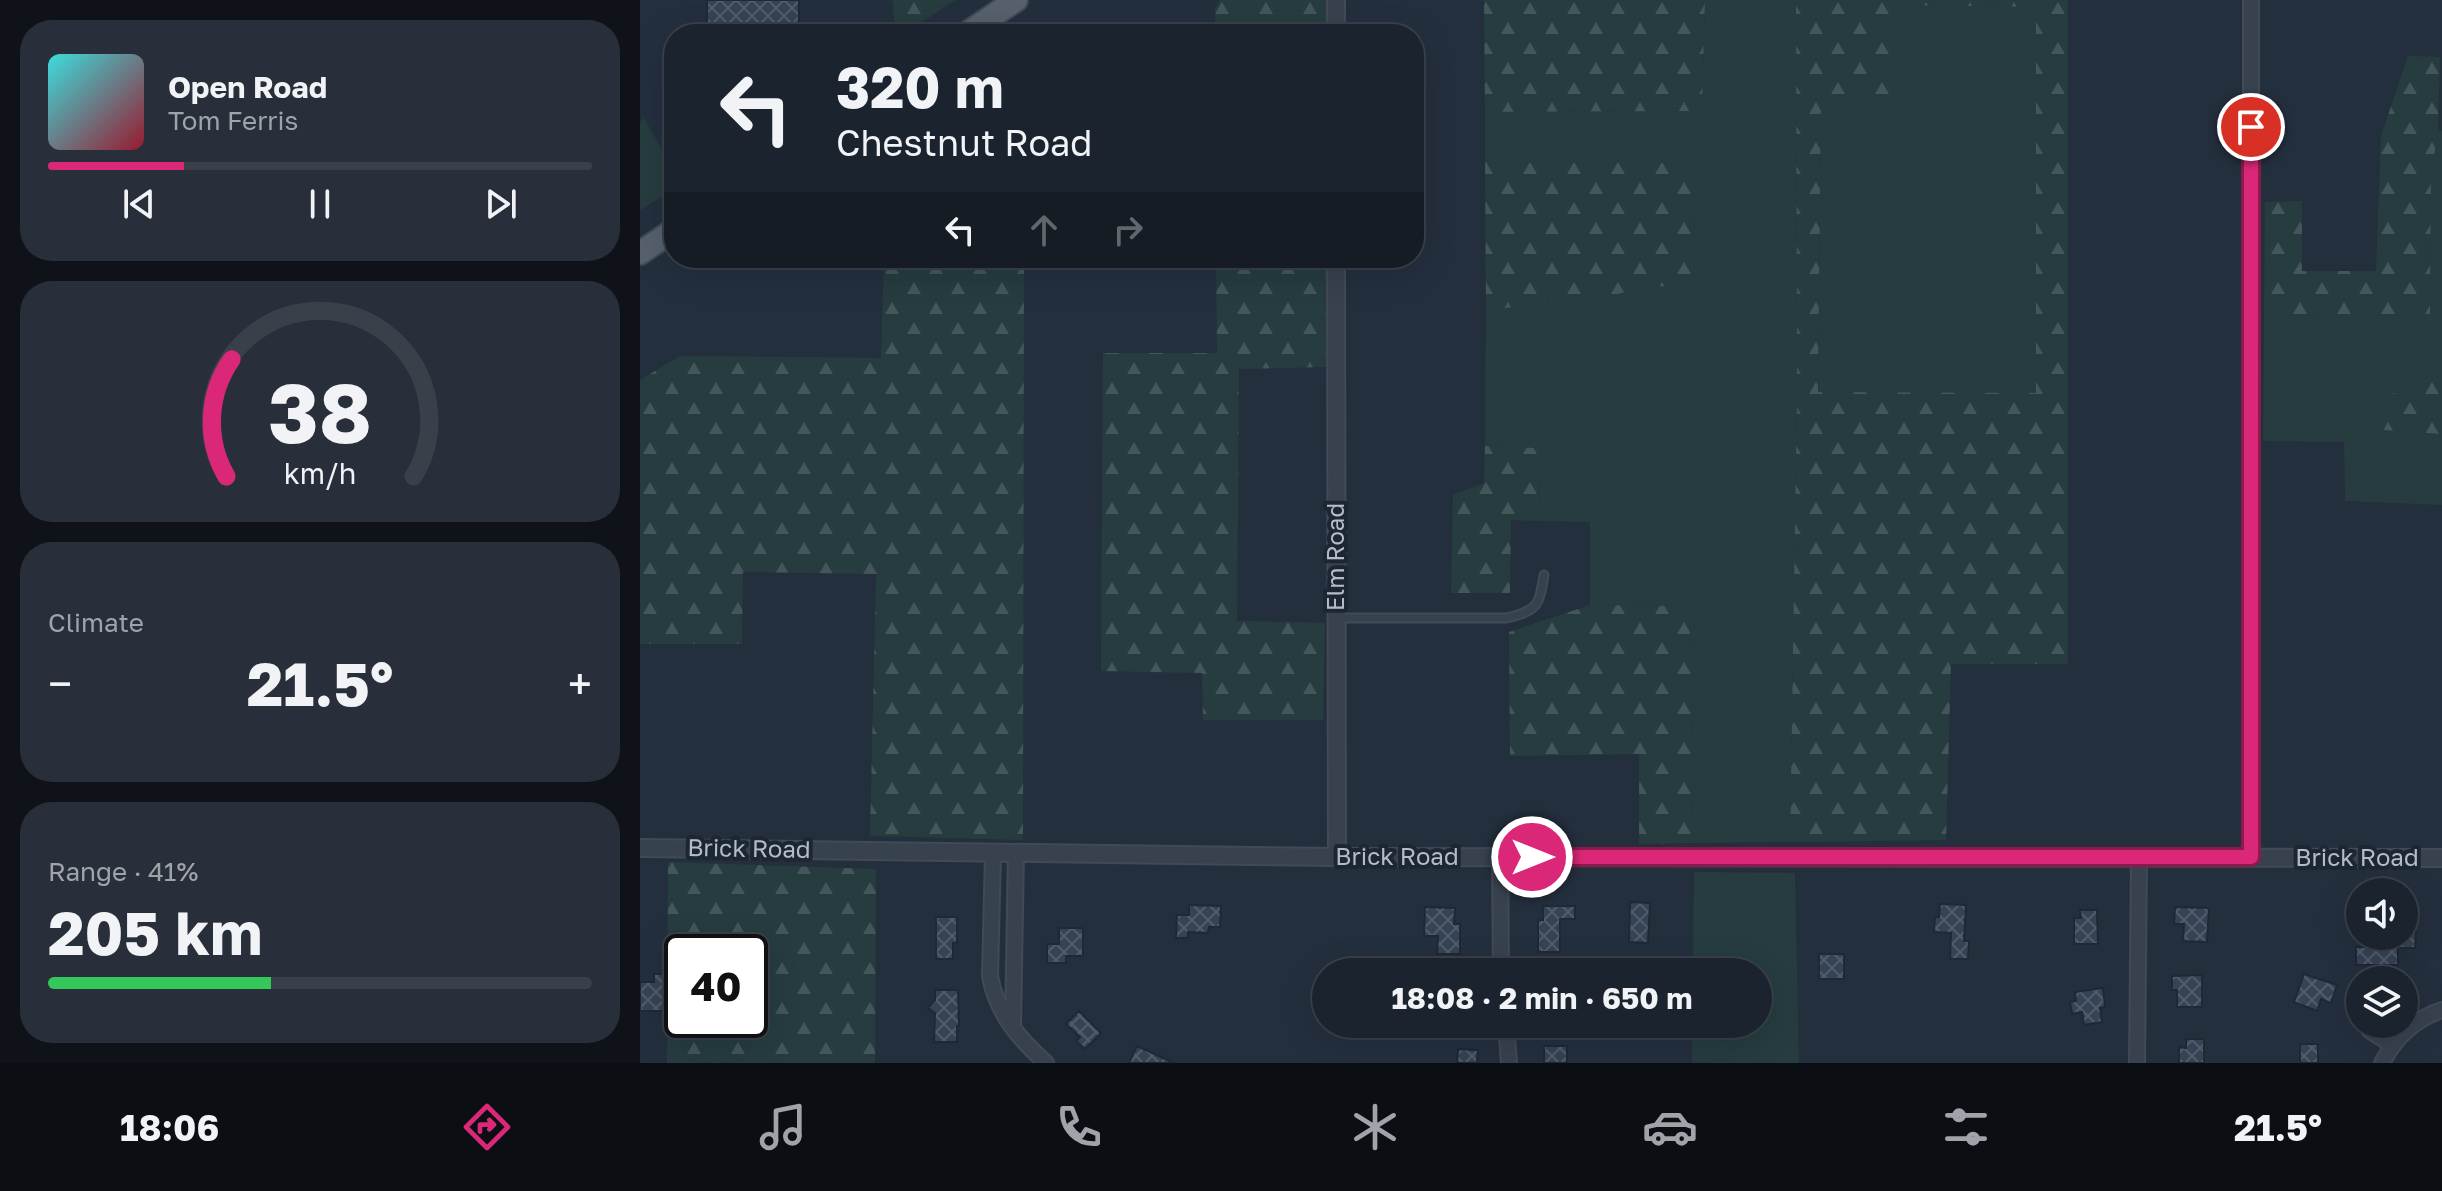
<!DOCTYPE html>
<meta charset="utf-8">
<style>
:root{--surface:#1b232e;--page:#282f3a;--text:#f1f3f6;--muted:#a0a4aa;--line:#39404a;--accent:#db2777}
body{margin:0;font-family:"Golos Text",sans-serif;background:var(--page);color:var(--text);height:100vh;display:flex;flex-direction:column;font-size:30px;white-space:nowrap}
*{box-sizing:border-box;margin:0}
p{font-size:26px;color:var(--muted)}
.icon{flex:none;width:44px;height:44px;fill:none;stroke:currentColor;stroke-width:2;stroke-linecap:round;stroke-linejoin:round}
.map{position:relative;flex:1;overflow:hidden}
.details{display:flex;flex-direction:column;gap:20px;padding:20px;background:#0f1319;width:640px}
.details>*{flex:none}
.banner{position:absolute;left:24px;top:24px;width:760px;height:244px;border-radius:32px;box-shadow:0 8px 32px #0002,0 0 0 2px var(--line);background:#1b232e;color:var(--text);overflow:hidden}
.fabs{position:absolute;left:1706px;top:878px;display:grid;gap:16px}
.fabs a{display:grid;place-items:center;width:72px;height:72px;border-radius:50%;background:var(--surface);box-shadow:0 8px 32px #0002,0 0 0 2px var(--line);font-size:40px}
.speed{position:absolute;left:24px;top:934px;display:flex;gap:16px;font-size:40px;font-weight:700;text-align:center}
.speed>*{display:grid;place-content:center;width:104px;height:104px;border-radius:50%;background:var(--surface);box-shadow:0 8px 32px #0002,0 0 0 2px var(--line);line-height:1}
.speed .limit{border:4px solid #111;border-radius:12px;background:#fff;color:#111}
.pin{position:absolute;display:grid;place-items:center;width:68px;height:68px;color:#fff;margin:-34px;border:4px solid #fff;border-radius:50%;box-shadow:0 2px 8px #0007}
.me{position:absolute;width:88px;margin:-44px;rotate:90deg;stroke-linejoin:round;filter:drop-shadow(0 0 6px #0008)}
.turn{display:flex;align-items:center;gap:28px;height:168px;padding:0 40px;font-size:36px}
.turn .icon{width:104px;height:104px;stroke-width:2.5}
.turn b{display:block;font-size:56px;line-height:68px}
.lanes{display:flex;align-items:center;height:76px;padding:0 40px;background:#0003;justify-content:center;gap:40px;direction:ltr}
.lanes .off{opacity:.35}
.big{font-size:60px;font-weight:700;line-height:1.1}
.details .tile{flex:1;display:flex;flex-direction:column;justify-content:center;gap:12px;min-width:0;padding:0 28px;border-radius:32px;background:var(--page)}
.details .dial{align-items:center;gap:0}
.dial svg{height:208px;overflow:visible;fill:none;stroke:var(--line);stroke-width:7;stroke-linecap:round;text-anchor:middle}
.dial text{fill:var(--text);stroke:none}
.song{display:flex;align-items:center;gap:24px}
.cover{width:96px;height:96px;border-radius:12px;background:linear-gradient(135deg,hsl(180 70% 55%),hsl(350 70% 35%))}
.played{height:8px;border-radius:4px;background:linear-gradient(90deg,var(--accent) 25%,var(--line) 25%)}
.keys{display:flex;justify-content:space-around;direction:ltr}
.heat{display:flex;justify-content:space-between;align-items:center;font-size:44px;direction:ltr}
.charge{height:12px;border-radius:6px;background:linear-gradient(90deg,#34c759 41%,var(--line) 0)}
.trip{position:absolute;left:672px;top:958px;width:460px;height:80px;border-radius:40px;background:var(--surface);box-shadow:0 8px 32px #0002,0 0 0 2px var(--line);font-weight:700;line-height:80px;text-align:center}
.tabs{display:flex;height:128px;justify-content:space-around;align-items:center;background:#0b0e12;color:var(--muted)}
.tabs .icon{width:56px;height:56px}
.tabs .current{color:var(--accent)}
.tabs b{font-size:36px;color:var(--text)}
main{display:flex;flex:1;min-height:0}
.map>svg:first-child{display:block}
.green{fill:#263c3f}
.forest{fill:url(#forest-firs);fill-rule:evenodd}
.building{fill:url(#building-cross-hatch);stroke:#1f2835;stroke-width:2}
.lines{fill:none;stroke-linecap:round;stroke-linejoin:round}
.service-casing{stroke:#414a57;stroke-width:11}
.minor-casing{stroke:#414a57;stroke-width:18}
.tertiary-casing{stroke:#414a57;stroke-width:20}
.primary-casing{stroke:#414a57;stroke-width:26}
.service{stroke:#38414e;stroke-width:7}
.minor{stroke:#38414e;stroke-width:14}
.tertiary{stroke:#38414e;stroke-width:16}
.primary{stroke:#56606e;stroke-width:22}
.route-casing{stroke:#8e194d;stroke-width:20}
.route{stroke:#db2777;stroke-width:14}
.labels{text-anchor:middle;stroke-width:8;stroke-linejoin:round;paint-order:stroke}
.street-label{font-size:24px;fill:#b4bcc9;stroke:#1d2633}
</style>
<main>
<section class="details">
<div class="tile">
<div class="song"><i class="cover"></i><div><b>Open Road</b><p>Tom Ferris</p></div></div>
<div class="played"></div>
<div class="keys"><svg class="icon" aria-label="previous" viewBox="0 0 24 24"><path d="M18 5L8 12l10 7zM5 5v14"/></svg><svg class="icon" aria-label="pause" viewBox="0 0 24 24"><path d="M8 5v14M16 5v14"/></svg><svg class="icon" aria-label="next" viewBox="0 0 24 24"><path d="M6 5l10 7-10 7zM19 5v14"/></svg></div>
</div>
<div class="tile dial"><svg viewBox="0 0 100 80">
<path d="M14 69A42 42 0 1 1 86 69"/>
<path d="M14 69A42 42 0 0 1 16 24" stroke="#db2777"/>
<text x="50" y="56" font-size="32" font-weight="700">38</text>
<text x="50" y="72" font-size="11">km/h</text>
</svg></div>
<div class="tile"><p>Climate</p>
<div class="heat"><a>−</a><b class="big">21.5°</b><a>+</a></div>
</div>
<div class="tile"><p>Range · 41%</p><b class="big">205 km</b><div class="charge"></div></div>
</section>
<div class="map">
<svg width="1802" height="1063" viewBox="0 0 1802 1063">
<defs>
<pattern id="forest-firs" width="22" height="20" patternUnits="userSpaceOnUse" patternTransform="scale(2)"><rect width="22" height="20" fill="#263c3f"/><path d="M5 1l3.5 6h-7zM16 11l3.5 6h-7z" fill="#435659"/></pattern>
<pattern id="building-cross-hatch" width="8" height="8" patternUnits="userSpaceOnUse" patternTransform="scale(2)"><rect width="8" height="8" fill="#364354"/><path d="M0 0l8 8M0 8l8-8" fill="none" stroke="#515c6b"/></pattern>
</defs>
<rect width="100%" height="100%" fill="#242f3e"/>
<g class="green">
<polygon points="1065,0 1156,0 1157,393 1150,842 1053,843 1050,606 950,605 950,522 899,521 900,448 845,446 846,310 964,298 1007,286 1054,287 1055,164 845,162 845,112 1062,111"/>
<polygon points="1253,5 1396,7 1396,393 1178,393 1181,103"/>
<polygon points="3,116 34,171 34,189 0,210 0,125"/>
<polygon points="1798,131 1802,131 1802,372 1738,400 1742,430 1802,434 1802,505 1705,501 1704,442 1623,441 1624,316 1790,314 1791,175"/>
<polygon points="1054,872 1155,873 1159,1063 1052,1063 1052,1024 1118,1024 1118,972 1053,972"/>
</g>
<g class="forest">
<polygon points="253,0 315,0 264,34 255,34"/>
<polygon points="580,0 686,0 686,34 575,34 575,9"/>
<polygon points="844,0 1065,0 1062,111 845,112"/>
<path d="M1156,0h272v664h-117l-5,176 -156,2 7,-449zM1253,5l143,2v386l-218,-1 3,-289h72z"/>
<polygon points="1768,56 1800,57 1798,131 1791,175 1790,314 1624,316 1625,202 1662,201 1662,271 1736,271 1741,136"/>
<polygon points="845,162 1055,163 1054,287 1007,286 964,298 846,310"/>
<polygon points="244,258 384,258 383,840 230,836 236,574 103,572 102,644 0,644 0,380 40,356 241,358"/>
<polygon points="576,258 686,258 686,367 599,369 597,621 685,623 683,720 563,720 562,673 461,671 463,353 577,353"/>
<polygon points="1802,372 1802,434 1742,430 1738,400"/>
<polygon points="845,446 900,448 899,521 871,520 870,593 811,593 813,495 844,483"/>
<polygon points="950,605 1050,606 1053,843 999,844 999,754 870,756 869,632"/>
<path d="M28,862l208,7 -1,194h-208zM42,952h68v68h-68z"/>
</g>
<g class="building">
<rect x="67" y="0" width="92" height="34"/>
<polygon points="990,902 1010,903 1008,943 989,942"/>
<polygon points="1300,904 1326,905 1324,941 1329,941 1328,959 1310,959 1311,933 1294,932 1295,917 1299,917"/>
<polygon points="549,905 581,906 580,927 569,927 568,933 548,932 548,938 536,938 537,915 549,915"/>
<polygon points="903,906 935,906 935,919 920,919 920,952 898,952 898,920 903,920"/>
<polygon points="785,907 815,908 814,924 820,924 820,954 797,954 798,936 784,936"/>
<polygon points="1535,907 1569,908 1567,942 1543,941 1544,924 1534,924"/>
<polygon points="1440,910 1457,910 1458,944 1434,944 1434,918 1441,918"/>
<polygon points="296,917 317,917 317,943 313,943 313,959 296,959"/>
<polygon points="419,928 443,928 443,956 426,956 426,963 407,963 407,944 419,944"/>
<polygon points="1764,932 1776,932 1775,948 1758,948 1758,936 1764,936"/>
<polygon points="1736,939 1758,939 1758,965 1716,965 1716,947 1736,947"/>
<rect x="1179" y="954" width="25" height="25"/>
<polygon points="14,974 33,974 33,1011 0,1011 0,982 14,982"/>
<polygon points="1664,974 1697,985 1691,1003 1681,999 1677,1011 1654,1002"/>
<polygon points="1562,975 1562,1007 1537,1007 1537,990 1532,990 1532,976"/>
<polygon points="1463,988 1465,1007 1460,1008 1462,1022 1444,1025 1442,1012 1432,1014 1430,1002 1436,1001 1435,992"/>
<polygon points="295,990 318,990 319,1026 317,1026 317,1042 294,1042 295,1013 288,1008 295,1000"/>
<polygon points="439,1011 461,1033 445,1049 436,1041 440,1037 426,1024"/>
<polygon points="1546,1039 1564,1039 1564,1063 1539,1063 1539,1047 1546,1048"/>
<rect x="1660" y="1044" width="18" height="19"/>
<polygon points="497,1046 534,1063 489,1063"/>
<rect x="904" y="1046" width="23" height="17"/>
<polygon points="818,1049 838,1050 837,1063 817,1063"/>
</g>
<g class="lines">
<g class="service-casing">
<path id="service" d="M699,618h168c31,-8 32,-12 37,-43"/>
</g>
<g class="minor-casing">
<g id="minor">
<polyline points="1611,0 1611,857"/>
<path d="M353,852l-3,124c6,36 29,63 56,87"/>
<polyline points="860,857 861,972"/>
<polyline points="866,1024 869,1063"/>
<polyline points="373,1027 376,852"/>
<polyline points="1729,1030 1753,1045"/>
<polyline points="1497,1063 1499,857"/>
<path d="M1742,1063c13,-25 33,-44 60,-53"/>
</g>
</g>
<g class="tertiary-casing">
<g id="tertiary">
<polyline points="696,0 696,34"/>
<polyline points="696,258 697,857"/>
<polyline points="0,848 697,857 1802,858"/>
</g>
</g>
<g class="primary-casing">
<g id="primary">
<polyline points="326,34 376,0"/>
<polyline points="0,253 34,230"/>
</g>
</g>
<use href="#service" class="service"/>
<use href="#minor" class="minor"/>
<use href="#tertiary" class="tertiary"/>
<use href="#primary" class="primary"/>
</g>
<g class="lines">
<g class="route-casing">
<polyline id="route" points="892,857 1611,857 1611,127"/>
</g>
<use href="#route" class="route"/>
</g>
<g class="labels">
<g class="street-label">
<text transform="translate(696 557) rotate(-90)" y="8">Elm Road</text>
<text transform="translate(109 849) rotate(1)" y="8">Brick Road</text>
<text x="757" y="865">Brick Road</text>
<text x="1717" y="866">Brick Road</text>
</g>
</g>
</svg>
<div class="fabs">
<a><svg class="icon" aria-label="sound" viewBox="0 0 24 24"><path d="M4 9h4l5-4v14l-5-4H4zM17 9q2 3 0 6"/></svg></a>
<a><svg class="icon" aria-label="layers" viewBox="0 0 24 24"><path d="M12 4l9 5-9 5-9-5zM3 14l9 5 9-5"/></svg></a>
</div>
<div class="speed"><div class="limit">40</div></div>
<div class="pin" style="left:1611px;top:127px;background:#d93025"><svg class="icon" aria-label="arrive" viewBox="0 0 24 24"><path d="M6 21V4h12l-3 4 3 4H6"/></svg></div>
<svg class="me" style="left:892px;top:857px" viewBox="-20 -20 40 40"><circle r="17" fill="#db2777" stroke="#fff" stroke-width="3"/><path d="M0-11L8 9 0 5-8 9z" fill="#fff"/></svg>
<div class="trip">18:08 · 2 min · 650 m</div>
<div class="banner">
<div class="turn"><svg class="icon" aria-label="left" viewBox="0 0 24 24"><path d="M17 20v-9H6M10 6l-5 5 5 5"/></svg><div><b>320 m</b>Chestnut Road</div></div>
<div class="lanes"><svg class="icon" aria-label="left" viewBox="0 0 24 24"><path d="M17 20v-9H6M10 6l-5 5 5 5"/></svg><svg class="icon off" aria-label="ahead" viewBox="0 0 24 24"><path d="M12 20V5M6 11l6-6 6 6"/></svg><svg class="icon off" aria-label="right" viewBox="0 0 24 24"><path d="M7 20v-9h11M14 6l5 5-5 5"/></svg></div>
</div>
</div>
</main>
<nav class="tabs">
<b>18:06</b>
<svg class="icon current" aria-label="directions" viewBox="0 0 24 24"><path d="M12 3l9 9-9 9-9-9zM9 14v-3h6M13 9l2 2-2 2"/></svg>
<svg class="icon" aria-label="music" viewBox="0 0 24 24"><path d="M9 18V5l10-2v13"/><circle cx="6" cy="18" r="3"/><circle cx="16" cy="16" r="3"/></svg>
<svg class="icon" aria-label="phone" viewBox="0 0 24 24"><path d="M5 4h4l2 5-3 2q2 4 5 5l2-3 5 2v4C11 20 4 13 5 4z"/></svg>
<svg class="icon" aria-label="climate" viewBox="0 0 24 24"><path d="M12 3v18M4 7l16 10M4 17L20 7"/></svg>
<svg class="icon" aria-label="car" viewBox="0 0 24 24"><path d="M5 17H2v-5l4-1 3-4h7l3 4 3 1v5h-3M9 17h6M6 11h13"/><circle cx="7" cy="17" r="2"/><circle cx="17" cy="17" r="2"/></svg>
<svg class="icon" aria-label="filters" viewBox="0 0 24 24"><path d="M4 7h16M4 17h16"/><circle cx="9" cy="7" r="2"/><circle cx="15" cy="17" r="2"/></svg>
<b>21.5°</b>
</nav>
